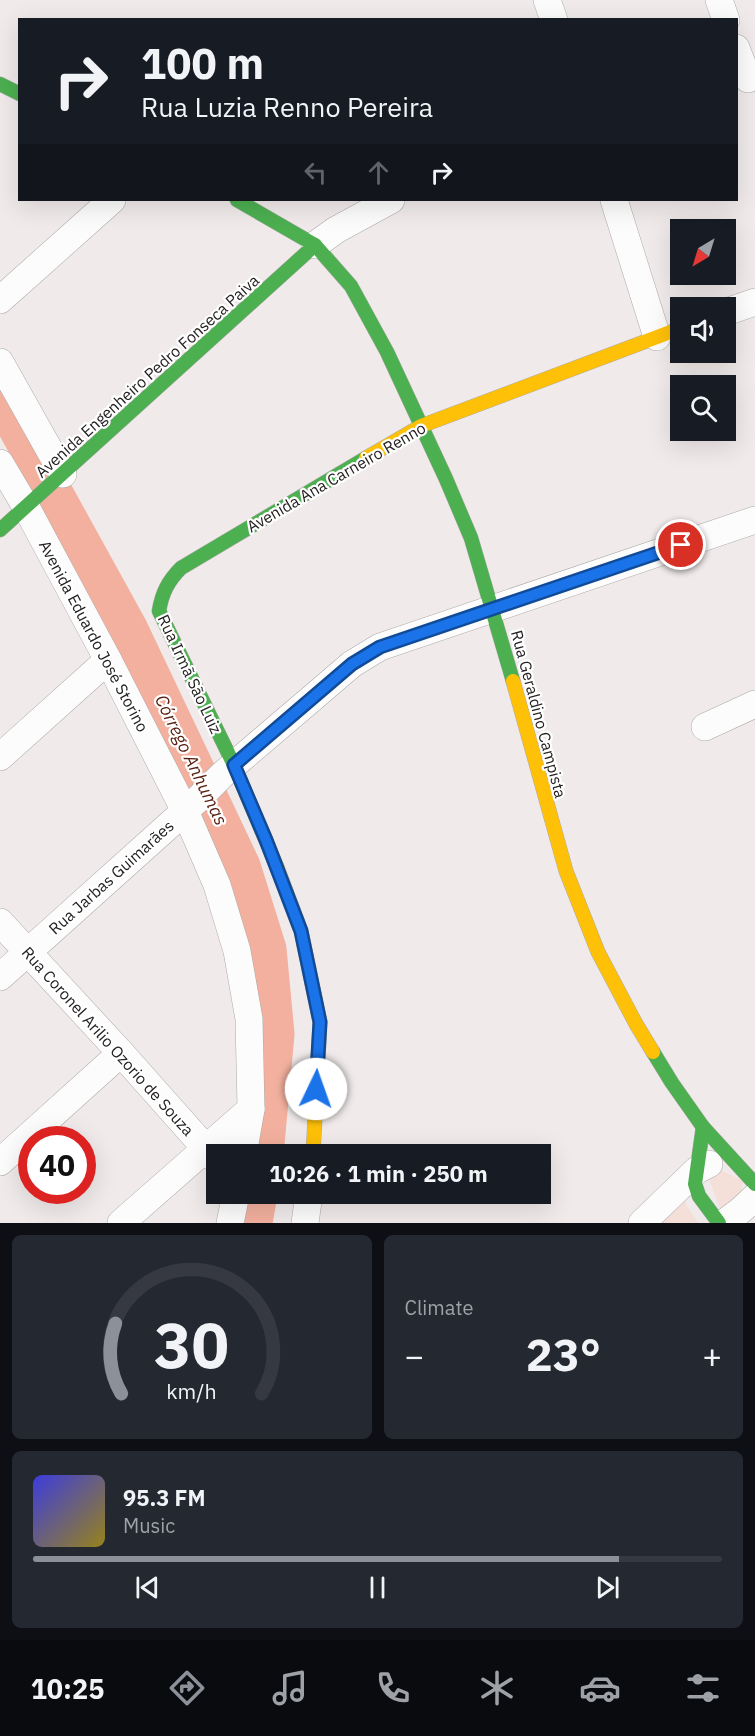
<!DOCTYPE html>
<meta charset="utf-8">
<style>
:root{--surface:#171b24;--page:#242831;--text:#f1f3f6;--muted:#9ea1a6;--line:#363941;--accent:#8c9099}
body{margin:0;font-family:"IBM Plex Sans",sans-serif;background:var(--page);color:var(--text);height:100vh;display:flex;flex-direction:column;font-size:22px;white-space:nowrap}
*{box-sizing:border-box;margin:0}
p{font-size:20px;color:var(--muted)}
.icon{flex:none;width:33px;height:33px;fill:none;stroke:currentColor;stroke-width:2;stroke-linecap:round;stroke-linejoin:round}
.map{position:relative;height:1223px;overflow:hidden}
.side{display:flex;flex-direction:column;gap:12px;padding:12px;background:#0d0f14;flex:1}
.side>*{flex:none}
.hud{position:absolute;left:18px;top:18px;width:720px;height:183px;border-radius:0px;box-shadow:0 6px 24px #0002;background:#171b24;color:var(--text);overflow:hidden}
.needle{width:39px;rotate:218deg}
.fabs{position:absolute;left:670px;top:219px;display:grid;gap:12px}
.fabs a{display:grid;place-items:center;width:66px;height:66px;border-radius:0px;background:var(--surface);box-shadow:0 6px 24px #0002;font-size:30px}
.speed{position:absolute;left:18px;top:1126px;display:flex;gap:12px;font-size:30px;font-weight:700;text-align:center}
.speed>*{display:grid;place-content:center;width:78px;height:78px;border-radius:50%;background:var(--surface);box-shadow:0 6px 24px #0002;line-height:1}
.speed .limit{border:9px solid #d22;background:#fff;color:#111}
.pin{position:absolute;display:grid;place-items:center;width:51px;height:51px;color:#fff;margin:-26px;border:3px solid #fff;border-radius:50%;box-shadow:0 2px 6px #0007}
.me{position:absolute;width:66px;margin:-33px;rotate:3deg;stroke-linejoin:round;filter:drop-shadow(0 0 4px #0008)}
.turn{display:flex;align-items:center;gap:21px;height:126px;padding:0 24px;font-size:27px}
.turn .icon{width:78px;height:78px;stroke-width:2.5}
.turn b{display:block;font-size:42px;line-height:51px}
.lanes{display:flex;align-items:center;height:57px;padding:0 24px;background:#0003;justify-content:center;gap:30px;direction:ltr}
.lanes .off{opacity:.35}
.big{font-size:45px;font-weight:800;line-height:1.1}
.side .widget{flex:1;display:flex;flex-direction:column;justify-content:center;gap:9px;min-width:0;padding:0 21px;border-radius:9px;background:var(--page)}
.side .dial{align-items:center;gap:0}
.dial svg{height:156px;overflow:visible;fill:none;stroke:var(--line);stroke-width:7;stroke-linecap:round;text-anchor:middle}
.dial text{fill:var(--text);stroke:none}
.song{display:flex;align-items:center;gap:18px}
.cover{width:72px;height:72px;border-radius:9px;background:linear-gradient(135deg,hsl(240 70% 55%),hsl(50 70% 35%))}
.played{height:6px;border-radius:3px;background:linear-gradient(90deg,var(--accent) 85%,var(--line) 85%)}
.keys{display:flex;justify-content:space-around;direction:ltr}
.heat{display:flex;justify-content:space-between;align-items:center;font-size:33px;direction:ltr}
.side .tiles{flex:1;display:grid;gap:12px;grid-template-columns:1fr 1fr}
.widget:last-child{grid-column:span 2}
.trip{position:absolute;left:206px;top:1144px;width:345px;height:60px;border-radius:0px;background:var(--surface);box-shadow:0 6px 24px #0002;font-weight:800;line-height:60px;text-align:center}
.menu{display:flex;height:96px;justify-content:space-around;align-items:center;background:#090b0e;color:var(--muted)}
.menu .icon{width:42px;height:42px}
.menu .selected{color:var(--accent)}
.menu b{font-size:27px;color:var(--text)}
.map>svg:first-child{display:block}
.green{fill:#f4dfd9}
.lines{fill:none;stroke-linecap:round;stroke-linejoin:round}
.river{stroke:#f3b09e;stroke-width:39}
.street-casing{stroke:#adaaa9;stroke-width:28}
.fast-casing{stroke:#adaaa9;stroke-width:15}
.slow-casing{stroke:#adaaa9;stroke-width:15}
.street{stroke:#fdfcfc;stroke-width:27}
.fast{stroke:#4caf50;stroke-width:14}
.slow{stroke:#ffc107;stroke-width:14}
.route-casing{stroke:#114b97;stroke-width:15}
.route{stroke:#1a73e8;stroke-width:10}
.labels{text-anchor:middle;stroke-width:4.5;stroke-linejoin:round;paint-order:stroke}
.street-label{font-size:16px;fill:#242120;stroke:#fff}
.water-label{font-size:18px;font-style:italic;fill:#571d0e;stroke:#fff}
</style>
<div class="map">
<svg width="755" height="1223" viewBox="0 0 755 1223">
<rect width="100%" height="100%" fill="#f0ebea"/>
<g class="green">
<polygon points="717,1168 743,1181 739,1201 720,1208 707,1174"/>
<polygon points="682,1186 687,1206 698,1223 649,1223"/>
</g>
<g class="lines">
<g class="river">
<polyline points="0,396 129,630 241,866 267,949 275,1034 264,1155"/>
<polyline points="253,1223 258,1194"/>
</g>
<g class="street-casing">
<g id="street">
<polyline points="547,0 554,20"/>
<polyline points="719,0 726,20"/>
<polyline points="736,48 748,79"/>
<polyline points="614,200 657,337"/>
<polyline points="315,245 336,230 391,200"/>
<polyline points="0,300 112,200"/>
<polyline points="726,312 755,302"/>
<polyline points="0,362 63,474"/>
<polyline points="0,463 26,507 108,660 185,811 217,885 237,951 249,1019 251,1109 243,1155"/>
<polyline points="705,727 755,704"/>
<polyline points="0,757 108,660"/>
<polyline points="0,922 121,1053 216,1160"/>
<polyline points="0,977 196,801 222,775 317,694 352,664 380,647 755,520"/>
<polyline points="0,1162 121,1053"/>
<polyline points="121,1223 251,1109"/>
<polyline points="230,1223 236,1194"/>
<polyline points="305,1223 309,1194"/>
<polyline points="642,1223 697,1170 709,1164"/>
<polyline points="724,1223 740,1211 755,1197"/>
</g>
</g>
<g class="fast-casing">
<g id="fast">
<polyline points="0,84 20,94"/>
<polyline points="237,200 315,245 351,286 387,352 446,479 471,538 513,681"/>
<polyline points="0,530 315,245"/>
<path d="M277,867l-43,-102 -75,-154c3,-18 9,-30 22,-43l185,-110"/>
<polyline points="653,1052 672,1083 703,1127 755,1184"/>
<polyline points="703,1127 695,1184 699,1196 719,1223"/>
</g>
</g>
<g class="slow-casing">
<g id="slow">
<polyline points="366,458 421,426 681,328"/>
<polyline points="513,681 566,871 598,952 636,1024 653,1052"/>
<polyline points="277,867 301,931 320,1022 313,1155"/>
</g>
</g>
<use href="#street" class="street"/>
<use href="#fast" class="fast"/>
<use href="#slow" class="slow"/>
</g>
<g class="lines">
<g class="route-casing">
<polyline id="route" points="316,1089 320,1022 301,931 266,840 234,765 352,664 380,647 681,545"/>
</g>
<use href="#route" class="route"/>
</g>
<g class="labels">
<g class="street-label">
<text transform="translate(147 376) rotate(-42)" y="6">Avenida Engenheiro Pedro Fonseca Paiva</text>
<text transform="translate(336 477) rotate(-30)" y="6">Avenida Ana Carneiro Renno</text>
<text transform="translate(94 636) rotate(62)" y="6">Avenida Eduardo José Storino</text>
<text transform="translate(190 674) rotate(65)" y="6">Rua Irmã São Luiz</text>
<text transform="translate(539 714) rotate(75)" y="6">Rua Geraldino Campista</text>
<text transform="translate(111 877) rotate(-42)" y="6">Rua Jarbas Guimarães</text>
<text transform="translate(108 1041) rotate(48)" y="6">Rua Coronel Arilio Ozorio de Souza</text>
</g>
<g class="water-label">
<text transform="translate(191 760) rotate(64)" y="6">Córrego Anhumas</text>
</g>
</g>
</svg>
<div class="fabs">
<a><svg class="needle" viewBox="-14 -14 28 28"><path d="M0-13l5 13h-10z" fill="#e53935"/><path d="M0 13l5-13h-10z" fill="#9ea1a6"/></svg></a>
<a><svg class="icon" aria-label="sound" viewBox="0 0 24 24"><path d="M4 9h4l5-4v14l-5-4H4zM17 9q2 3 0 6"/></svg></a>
<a><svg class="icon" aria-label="search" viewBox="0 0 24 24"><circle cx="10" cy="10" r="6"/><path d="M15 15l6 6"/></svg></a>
</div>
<div class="speed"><div class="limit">40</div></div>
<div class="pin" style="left:681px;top:545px;background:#d93025"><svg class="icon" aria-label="arrive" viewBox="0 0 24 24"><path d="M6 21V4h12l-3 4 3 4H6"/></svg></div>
<svg class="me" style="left:316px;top:1089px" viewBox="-20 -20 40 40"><circle r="19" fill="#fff"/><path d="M0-13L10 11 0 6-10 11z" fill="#1a73e8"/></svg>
<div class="trip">10:26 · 1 min · 250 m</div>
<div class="hud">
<div class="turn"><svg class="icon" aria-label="right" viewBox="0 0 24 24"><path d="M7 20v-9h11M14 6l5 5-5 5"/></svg><div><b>100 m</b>Rua Luzia Renno Pereira</div></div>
<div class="lanes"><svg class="icon off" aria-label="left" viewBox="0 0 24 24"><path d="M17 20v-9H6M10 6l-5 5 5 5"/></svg><svg class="icon off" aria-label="ahead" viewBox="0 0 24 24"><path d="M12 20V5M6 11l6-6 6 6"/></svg><svg class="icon" aria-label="right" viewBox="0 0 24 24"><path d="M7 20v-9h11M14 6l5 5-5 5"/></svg></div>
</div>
</div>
<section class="side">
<div class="tiles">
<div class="widget dial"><svg viewBox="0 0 100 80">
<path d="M14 69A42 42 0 1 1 86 69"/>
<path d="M14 69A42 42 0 0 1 11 33" stroke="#8c9099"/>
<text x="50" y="56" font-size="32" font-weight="700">30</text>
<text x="50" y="72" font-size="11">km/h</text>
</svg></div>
<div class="widget"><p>Climate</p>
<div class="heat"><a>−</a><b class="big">23°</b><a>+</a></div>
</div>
<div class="widget">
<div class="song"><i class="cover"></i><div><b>95.3 FM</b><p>Music</p></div></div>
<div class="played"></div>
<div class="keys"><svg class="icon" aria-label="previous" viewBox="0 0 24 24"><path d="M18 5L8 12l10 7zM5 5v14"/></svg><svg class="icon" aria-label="pause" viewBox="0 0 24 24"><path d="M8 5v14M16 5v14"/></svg><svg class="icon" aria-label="next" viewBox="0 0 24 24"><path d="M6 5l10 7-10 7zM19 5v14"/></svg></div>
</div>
</div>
</section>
<nav class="menu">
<b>10:25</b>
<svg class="icon selected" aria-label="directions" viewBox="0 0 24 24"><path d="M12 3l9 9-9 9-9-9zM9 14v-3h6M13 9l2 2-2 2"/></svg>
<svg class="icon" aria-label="music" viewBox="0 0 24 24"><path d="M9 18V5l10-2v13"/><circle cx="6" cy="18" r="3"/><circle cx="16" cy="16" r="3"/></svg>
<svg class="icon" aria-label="phone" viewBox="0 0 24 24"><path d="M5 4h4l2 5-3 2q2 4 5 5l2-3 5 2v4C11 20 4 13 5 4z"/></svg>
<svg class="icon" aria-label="climate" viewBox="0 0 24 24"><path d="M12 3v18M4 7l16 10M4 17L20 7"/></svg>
<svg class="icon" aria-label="car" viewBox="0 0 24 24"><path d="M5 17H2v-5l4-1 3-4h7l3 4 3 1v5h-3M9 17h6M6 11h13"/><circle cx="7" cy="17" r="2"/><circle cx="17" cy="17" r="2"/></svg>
<svg class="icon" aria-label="filters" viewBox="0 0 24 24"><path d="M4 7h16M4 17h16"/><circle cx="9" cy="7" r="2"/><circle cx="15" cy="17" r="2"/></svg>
</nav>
